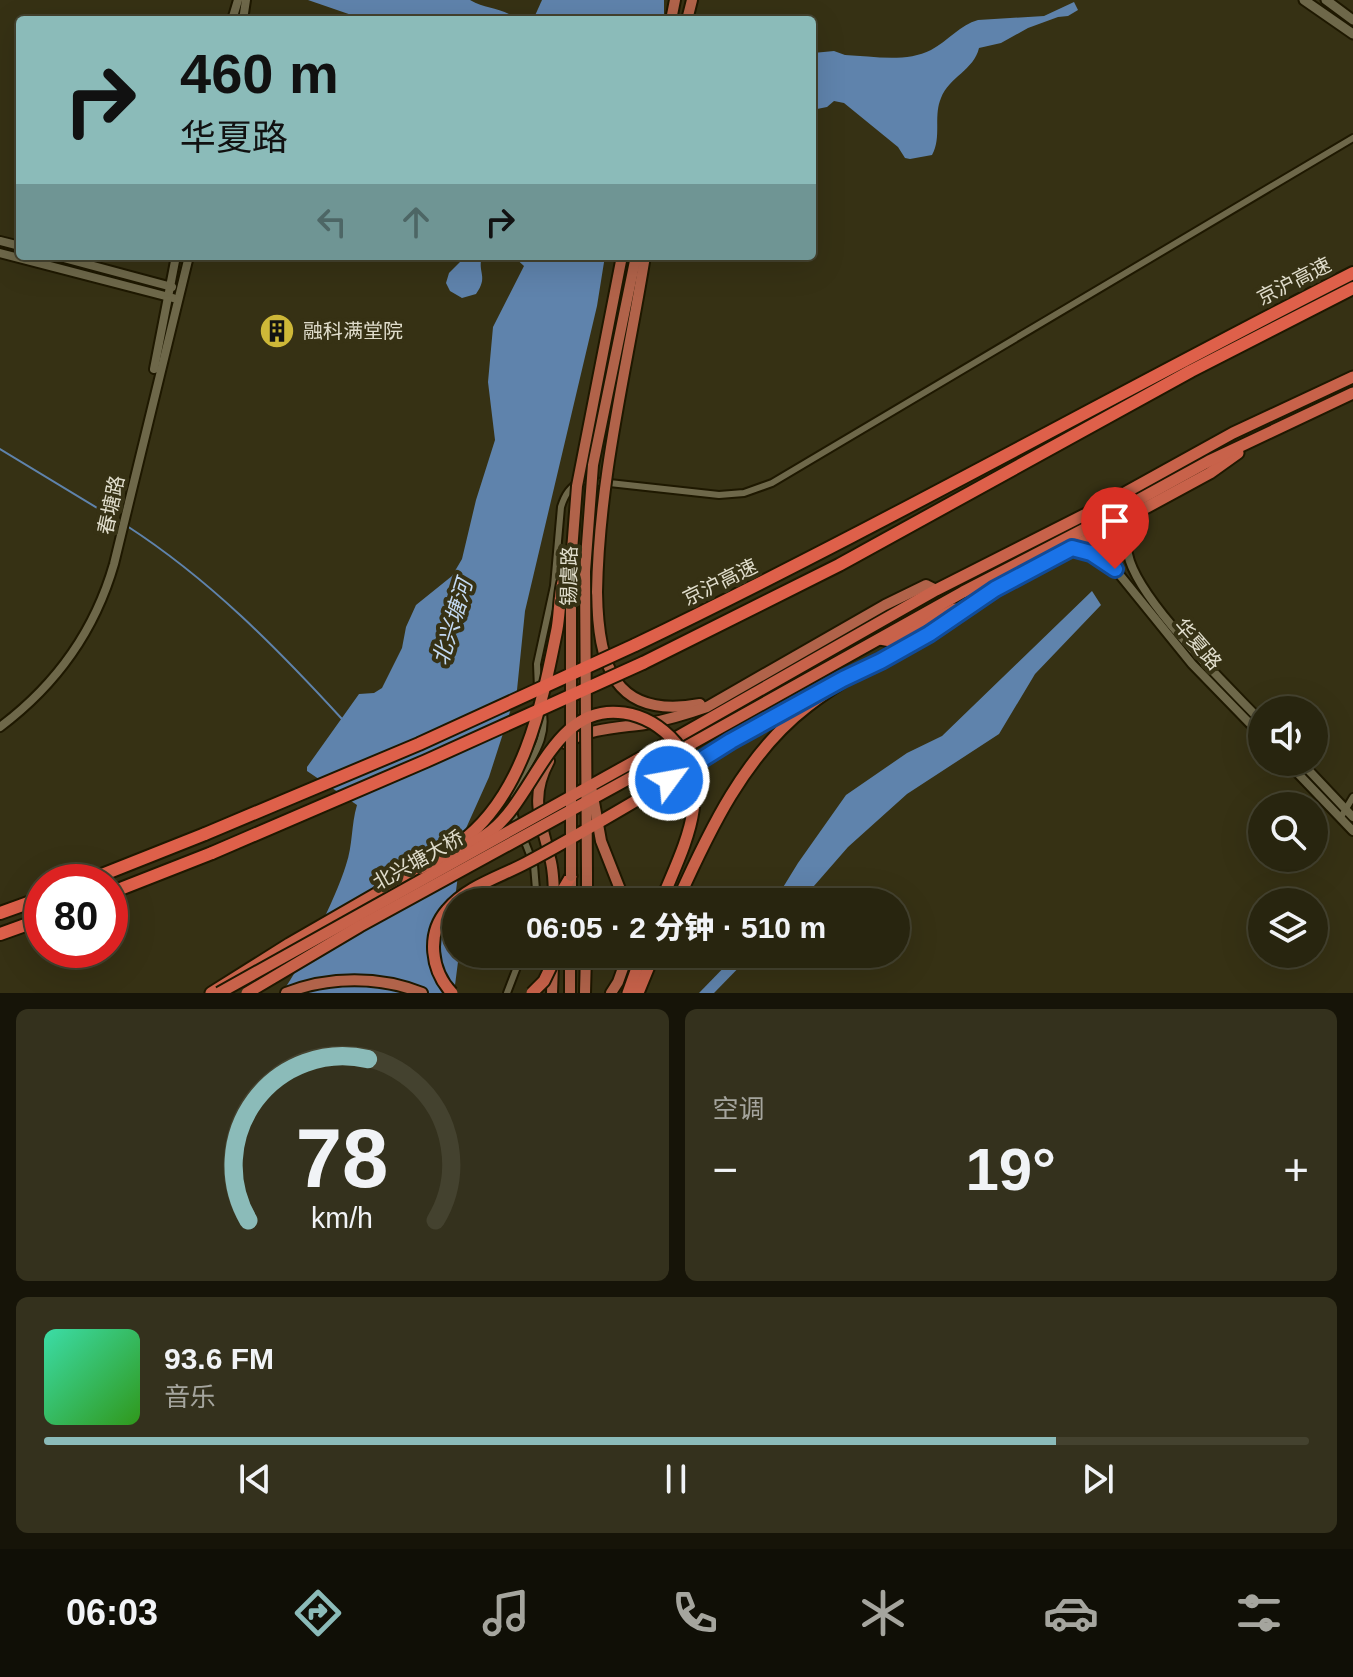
<!DOCTYPE html>
<html lang="zh">
<meta charset="utf-8">
<style>
:root{--surface:#28250f;--page:#34311d;--text:#f1f3f6;--muted:#a5a59e;--line:#44422f;--accent:#8bbbb9}
body{margin:0;font-family:Helvetica,"Noto Sans SC",sans-serif;background:var(--page);color:var(--text);height:100vh;display:flex;flex-direction:column;font-size:30px;white-space:nowrap}
*{box-sizing:border-box;margin:0}
p{font-size:26px;color:var(--muted)}
.icon{flex:none;width:44px;height:44px;fill:none;stroke:currentColor;stroke-width:2;stroke-linecap:round;stroke-linejoin:round}
.map{position:relative;height:993px;overflow:hidden}
.side{display:flex;flex-direction:column;gap:16px;padding:16px;background:#161408;flex:1}
.side>*{flex:none}
.hud{position:absolute;left:16px;top:16px;width:800px;height:244px;border-radius:8px;box-shadow:0 8px 32px #0002,0 0 0 2px var(--line);background:#8bbbb9;color:#111;overflow:hidden}
.controls{position:absolute;left:1248px;top:696px;display:grid;gap:16px}
.controls a{display:grid;place-items:center;width:80px;height:80px;border-radius:50%;background:var(--surface);box-shadow:0 8px 32px #0002,0 0 0 2px var(--line);font-size:40px}
.speed{position:absolute;left:24px;top:864px;display:flex;gap:16px;font-size:40px;font-weight:700;text-align:center}
.speed>*{display:grid;place-content:center;width:104px;height:104px;border-radius:50%;background:var(--surface);box-shadow:0 8px 32px #0002,0 0 0 2px var(--line);line-height:1}
.speed .limit{border:12px solid #d22;background:#fff;color:#111}
.pin{position:absolute;display:grid;place-items:center;width:68px;height:68px;color:#fff;margin:-82px -34px;border-radius:50% 50% 50% 0;rotate:-45deg;box-shadow:0 0 8px #0007}
.pin .icon{rotate:45deg}
.me{position:absolute;width:88px;margin:-44px;rotate:58deg;stroke-linejoin:round;filter:drop-shadow(0 0 6px #0008)}
.turn{display:flex;align-items:center;gap:28px;height:168px;padding:0 32px;font-size:36px}
.turn .icon{width:104px;height:104px;stroke-width:2.5}
.turn b{display:block;font-size:56px;line-height:68px}
.lanes{display:flex;align-items:center;height:76px;padding:0 32px;background:#0003;justify-content:center;gap:40px;direction:ltr}
.lanes .off{opacity:.35}
.big{font-size:60px;font-weight:800;line-height:1.1}
.side .card{flex:1;display:flex;flex-direction:column;justify-content:center;gap:12px;min-width:0;padding:0 28px;border-radius:12px;background:var(--page)}
.side .dial{align-items:center;gap:0}
.dial svg{height:208px;overflow:visible;fill:none;stroke:var(--line);stroke-width:7;stroke-linecap:round;text-anchor:middle}
.dial text{fill:var(--text);stroke:none}
.song{display:flex;align-items:center;gap:24px}
.cover{width:96px;height:96px;border-radius:12px;background:linear-gradient(135deg,hsl(160 70% 55%),hsl(110 70% 35%))}
.played{height:8px;border-radius:4px;background:linear-gradient(90deg,var(--accent) 80%,var(--line) 80%)}
.keys{display:flex;justify-content:space-around;direction:ltr}
.heat{display:flex;justify-content:space-between;align-items:center;font-size:44px;direction:ltr}
.side .tiles{flex:1;display:grid;gap:16px;grid-template-columns:1fr 1fr}
.card:last-child{grid-column:span 2}
.trip{position:absolute;left:442px;top:888px;width:468px;height:80px;border-radius:40px;background:var(--surface);box-shadow:0 8px 32px #0002,0 0 0 2px var(--line);font-weight:800;line-height:80px;text-align:center}
.tabs{display:flex;height:128px;justify-content:space-around;align-items:center;background:#100f06;color:var(--muted)}
.tabs .icon{width:56px;height:56px}
.tabs .selected{color:var(--accent)}
.tabs b{font-size:36px;color:var(--text)}
.map>svg:first-child{display:block}
.water{fill:#5f83ac}
.lines{fill:none;stroke-linecap:round;stroke-linejoin:round}
.stream{stroke:#5f83ac;stroke-width:2}
.minor-casing{stroke:#1e1800;stroke-width:10}
.tertiary-casing{stroke:#1e1800;stroke-width:12}
.secondary-casing{stroke:#1e1800;stroke-width:13}
.primary-casing{stroke:#1e1800;stroke-width:14}
.trunk-casing{stroke:#1e1800;stroke-width:15}
.motorway-casing{stroke:#1e1800;stroke-width:16}
.minor{stroke:#6e684a;stroke-width:6}
.tertiary{stroke:#6e684a;stroke-width:8}
.secondary{stroke:#6e684a;stroke-width:9}
.primary{stroke:#b1634a;stroke-width:10}
.trunk{stroke:#c8624a;stroke-width:11}
.motorway{stroke:#de604a;stroke-width:12}
.primary-bridge-casing{stroke:#1e1800;stroke-width:14;stroke-linecap:butt}
.trunk-bridge-casing{stroke:#1e1800;stroke-width:15;stroke-linecap:butt}
.motorway-bridge-casing{stroke:#1e1800;stroke-width:16;stroke-linecap:butt}
.primary-bridge{stroke:#b1634a;stroke-width:10}
.trunk-bridge{stroke:#c8624a;stroke-width:11}
.motorway-bridge{stroke:#de604a;stroke-width:12}
.route-casing{stroke:#114b97;stroke-width:20}
.route{stroke:#1a73e8;stroke-width:14}
.labels{text-anchor:middle;stroke-width:8;stroke-linejoin:round;paint-order:stroke}
.street-label{font-size:20px;fill:#e0ddcc;stroke:#363114}
.poi-label{font-size:20px;fill:#e0ddcc;stroke:#363114;text-anchor:start}
.water-label{font-size:22px;font-style:italic;fill:#c3d9f2;stroke:#363114}
</style>
<div class="map">
<svg width="1353" height="993" viewBox="0 0 1353 993">
<rect width="100%" height="100%" fill="#363114"/>
<g class="water">
<path d="M308,0h162c17,10 29,6 49,20h-153z"/>
<polygon points="542,0 664,0 664,20 533,20"/>
<path d="M1074,2l4,8 -10,6 -10,1 -30,11 -27,15 -22,5c-5,22 -30,29 -38,50 -8,19 1,39 -9,57l-22,4 -5,-1 -7,-11 -54,-44 -10,-2 -7,6 -15,3 1,-57 21,-2 11,4c27,1 61,8 86,-5 17,-9 29,-25 47,-30l66,-4z"/>
<path d="M466,256h16c-5,17 7,20 -6,38l-14,4 -12,-7 -4,-8 3,-10z"/>
<path d="M513,256h92l-8,50 -72,305 -8,79 -28,87 -26,58 -10,80 3,39h3l-5,39h-172c21,-31 53,-92 64,-128 7,-20 5,-40 11,-60l-50,-34v-4l52,-73 15,-1 8,-5 20,-40 4,-21 10,-22 36,-29 10,-17 14,-59 19,-60 -7,-58 5,-55 31,-61z"/>
<polygon points="1092,591 1101,605 1035,674 999,734 907,794 848,847 800,902 774,902 798,863 846,795 907,753 942,736"/>
<polygon points="737,954 752,954 714,993 699,993"/>
</g>
<g class="lines">
<g class="stream">
<polyline points="0,449 122,523"/>
<path d="M127,526c82,53 150,122 215,193"/>
</g>
<g class="minor-casing">
<g id="minor">
<path d="M538,689l-1,-25 17,-78 7,-79c4,-13 9,-20 21,-27l137,15 25,-2 28,-10 581,-345"/>
<polyline points="1341,817 1353,797"/>
<path d="M518,827c-22,-47 36,-69 24,-119"/>
<polyline points="523,837 534,865 537,902"/>
<polyline points="507,993 522,954"/>
</g>
</g>
<g class="tertiary-casing">
<g id="tertiary">
<polyline points="232,20 238,0"/>
<polyline points="243,20 246,0"/>
<polyline points="0,241 20,246"/>
<polyline points="0,253 173,298"/>
<polyline points="56,256 172,287"/>
<polyline points="154,369 176,256"/>
<path d="M1137,514c-8,12 -12,26 -9,40 9,46 100,132 134,168"/>
<polyline points="1072,548 1091,553 1115,569 1192,664 1262,736"/>
<path d="M0,727c56,-42 95,-97 114,-163l75,-308"/>
<polyline points="1287,762 1353,831"/>
<polyline points="1301,762 1353,817"/>
</g>
</g>
<g class="secondary-casing">
<g id="secondary">
<polyline points="1304,0 1353,34"/>
<polyline points="1326,0 1353,20"/>
</g>
</g>
<g class="primary-casing">
<g id="primary">
<polyline points="671,20 675,0"/>
<polyline points="687,20 692,0"/>
<path d="M597,592c1,72 16,128 103,112"/>
<path d="M565,743c26,-15 52,-15 80,-19 22,-4 42,-10 62,-17l178,-102 41,-20 10,5"/>
<path d="M549,761c-20,37 -8,59 1,97 4,14 4,30 4,44"/>
<polyline points="571,876 571,902"/>
<polyline points="587,902 587,872"/>
<path d="M286,993c43,-17 94,-17 136,0"/>
<polyline points="552,993 553,964"/>
<polyline points="570,993 570,954"/>
<polyline points="585,993 586,954"/>
<polyline points="611,993 618,982 628,954"/>
</g>
</g>
<g class="trunk-casing">
<g id="trunk">
<polyline points="992,591 1210,473 1238,453"/>
<polyline points="880,639 891,641 955,609"/>
<polyline points="635,761 936,590 1092,511 1233,433 1353,377"/>
<polyline points="641,772 963,592 1098,522 1209,461 1353,393"/>
<polyline points="649,793 731,741 813,695"/>
<polyline points="563,902 564,888 571,876"/>
<path d="M677,902c32,-71 68,-148 131,-196 58,-45 129,-72 187,-117"/>
<polyline points="211,993 289,944 421,868"/>
<polyline points="628,993 642,954"/>
<polyline points="638,993 654,954"/>
</g>
</g>
<g class="motorway-casing">
<g id="motorway">
<path d="M635,645c243,-117 478,-250 718,-372"/>
<polyline points="643,663 839,565 1191,371 1353,288"/>
<polyline points="84,882 205,834"/>
<polyline points="110,893 212,853"/>
<polyline points="0,913 42,898"/>
<polyline points="0,934 42,919"/>
</g>
</g>
<use href="#minor" class="minor"/>
<use href="#tertiary" class="tertiary"/>
<use href="#secondary" class="secondary"/>
<use href="#primary" class="primary"/>
<use href="#trunk" class="trunk"/>
<use href="#motorway" class="motorway"/>
<g class="primary-bridge-casing">
<g id="primary-bridge">
<path d="M597,592c2,-115 30,-224 48,-336"/>
<polyline points="592,791 601,841 625,902"/>
<polyline points="587,872 585,571 593,465 636,256"/>
<polyline points="571,876 571,564 577,486 622,256"/>
</g>
</g>
<g class="trunk-bridge-casing">
<g id="trunk-bridge">
<path d="M458,844c66,-47 84,-140 99,-215 4,-22 1,-47 14,-65"/>
<path d="M421,868c23,-11 49,-21 70,-37 45,-35 62,-129 133,-118 21,3 38,14 52,30 40,49 5,108 -15,159"/>
<polyline points="219,993 635,761"/>
<polyline points="247,993 360,926 641,772"/>
<path d="M452,993c-21,-22 -26,-59 -5,-83 20,-24 53,-33 79,-47 42,-22 82,-46 123,-70"/>
<polyline points="532,993 544,981 557,954"/>
</g>
</g>
<g class="motorway-bridge-casing">
<g id="motorway-bridge">
<polyline points="205,834 419,744 635,645"/>
<polyline points="212,853 426,761 643,663"/>
</g>
</g>
<use href="#primary-bridge" class="primary-bridge"/>
<use href="#trunk-bridge" class="trunk-bridge"/>
<use href="#motorway-bridge" class="motorway-bridge"/>
</g>
<g class="lines">
<g class="route-casing">
<polyline id="route" points="669,780 731,741 843,679 881,661 929,634 995,589 1072,548 1091,553 1115,569"/>
</g>
<use href="#route" class="route"/>
</g>
<defs>
<g id="building-disc" transform="scale(1.8)"><circle r="9.5" fill="#ceb838" stroke="#363114"/><path d="M-4-6H4V6H1V3H-1V6H-4ZM-2.5-4.3h1.7v1.8h-1.7ZM.8-4.3h1.7v1.8H.8ZM-2.5-1h1.7V.8h-1.7ZM.8-1h1.7V.8H.8Z" fill="#111"/></g>
</defs>
<g fill-rule="evenodd">
<use href="#building-disc" x="277" y="331"/>
</g>
<g class="labels">
<g class="street-label">
<text transform="translate(1294 281) rotate(-27)" y="7">京沪高速</text>
<text transform="translate(111 505) rotate(-78)" y="7">春塘路</text>
<text transform="translate(569 576) rotate(-89)" y="7">锡虞路</text>
<text transform="translate(720 582) rotate(-26)" y="7">京沪高速</text>
<text transform="translate(1198 644) rotate(49)" y="7">华夏路</text>
<text transform="translate(418 860) rotate(-29)" y="7">北兴塘大桥</text>
</g>
<g class="poi-label">
<text x="303" y="338">融科满堂院</text>
</g>
<g class="water-label">
<text transform="translate(452 622) rotate(-73)" y="8">北兴塘河</text>
</g>
</g>
</svg>
<div class="controls">
<a><svg class="icon" aria-label="sound" viewBox="0 0 24 24"><path d="M4 9h4l5-4v14l-5-4H4zM17 9q2 3 0 6"/></svg></a>
<a><svg class="icon" aria-label="search" viewBox="0 0 24 24"><circle cx="10" cy="10" r="6"/><path d="M15 15l6 6"/></svg></a>
<a><svg class="icon" aria-label="layers" viewBox="0 0 24 24"><path d="M12 4l9 5-9 5-9-5zM3 14l9 5 9-5"/></svg></a>
</div>
<div class="speed"><div class="limit">80</div></div>
<div class="pin" style="left:1115px;top:569px;background:#d93025"><svg class="icon" aria-label="arrive" viewBox="0 0 24 24"><path d="M6 21V4h12l-3 4 3 4H6"/></svg></div>
<svg class="me" style="left:669px;top:780px" viewBox="-20 -20 40 40"><circle r="17" fill="#1a73e8" stroke="#fff" stroke-width="3"/><path d="M0-11L8 9 0 5-8 9z" fill="#fff"/></svg>
<div class="trip">06:05 · 2 分钟 · 510 m</div>
<div class="hud">
<div class="turn"><svg class="icon" aria-label="right" viewBox="0 0 24 24"><path d="M7 20v-9h11M14 6l5 5-5 5"/></svg><div><b>460 m</b>华夏路</div></div>
<div class="lanes"><svg class="icon off" aria-label="left" viewBox="0 0 24 24"><path d="M17 20v-9H6M10 6l-5 5 5 5"/></svg><svg class="icon off" aria-label="ahead" viewBox="0 0 24 24"><path d="M12 20V5M6 11l6-6 6 6"/></svg><svg class="icon" aria-label="right" viewBox="0 0 24 24"><path d="M7 20v-9h11M14 6l5 5-5 5"/></svg></div>
</div>
</div>
<section class="side">
<div class="tiles">
<div class="card dial"><svg viewBox="0 0 100 80">
<path d="M14 69A42 42 0 1 1 86 69"/>
<path d="M14 69A42 42 0 0 1 60 7" stroke="#8bbbb9"/>
<text x="50" y="56" font-size="32" font-weight="700">78</text>
<text x="50" y="72" font-size="11">km/h</text>
</svg></div>
<div class="card"><p>空调</p>
<div class="heat"><a>−</a><b class="big">19°</b><a>+</a></div>
</div>
<div class="card">
<div class="song"><i class="cover"></i><div><b>93.6 FM</b><p>音乐</p></div></div>
<div class="played"></div>
<div class="keys"><svg class="icon" aria-label="previous" viewBox="0 0 24 24"><path d="M18 5L8 12l10 7zM5 5v14"/></svg><svg class="icon" aria-label="pause" viewBox="0 0 24 24"><path d="M8 5v14M16 5v14"/></svg><svg class="icon" aria-label="next" viewBox="0 0 24 24"><path d="M6 5l10 7-10 7zM19 5v14"/></svg></div>
</div>
</div>
</section>
<nav class="tabs">
<b>06:03</b>
<svg class="icon selected" aria-label="directions" viewBox="0 0 24 24"><path d="M12 3l9 9-9 9-9-9zM9 14v-3h6M13 9l2 2-2 2"/></svg>
<svg class="icon" aria-label="music" viewBox="0 0 24 24"><path d="M9 18V5l10-2v13"/><circle cx="6" cy="18" r="3"/><circle cx="16" cy="16" r="3"/></svg>
<svg class="icon" aria-label="phone" viewBox="0 0 24 24"><path d="M5 4h4l2 5-3 2q2 4 5 5l2-3 5 2v4C11 20 4 13 5 4z"/></svg>
<svg class="icon" aria-label="climate" viewBox="0 0 24 24"><path d="M12 3v18M4 7l16 10M4 17L20 7"/></svg>
<svg class="icon" aria-label="car" viewBox="0 0 24 24"><path d="M5 17H2v-5l4-1 3-4h7l3 4 3 1v5h-3M9 17h6M6 11h13"/><circle cx="7" cy="17" r="2"/><circle cx="17" cy="17" r="2"/></svg>
<svg class="icon" aria-label="filters" viewBox="0 0 24 24"><path d="M4 7h16M4 17h16"/><circle cx="9" cy="7" r="2"/><circle cx="15" cy="17" r="2"/></svg>
</nav>
